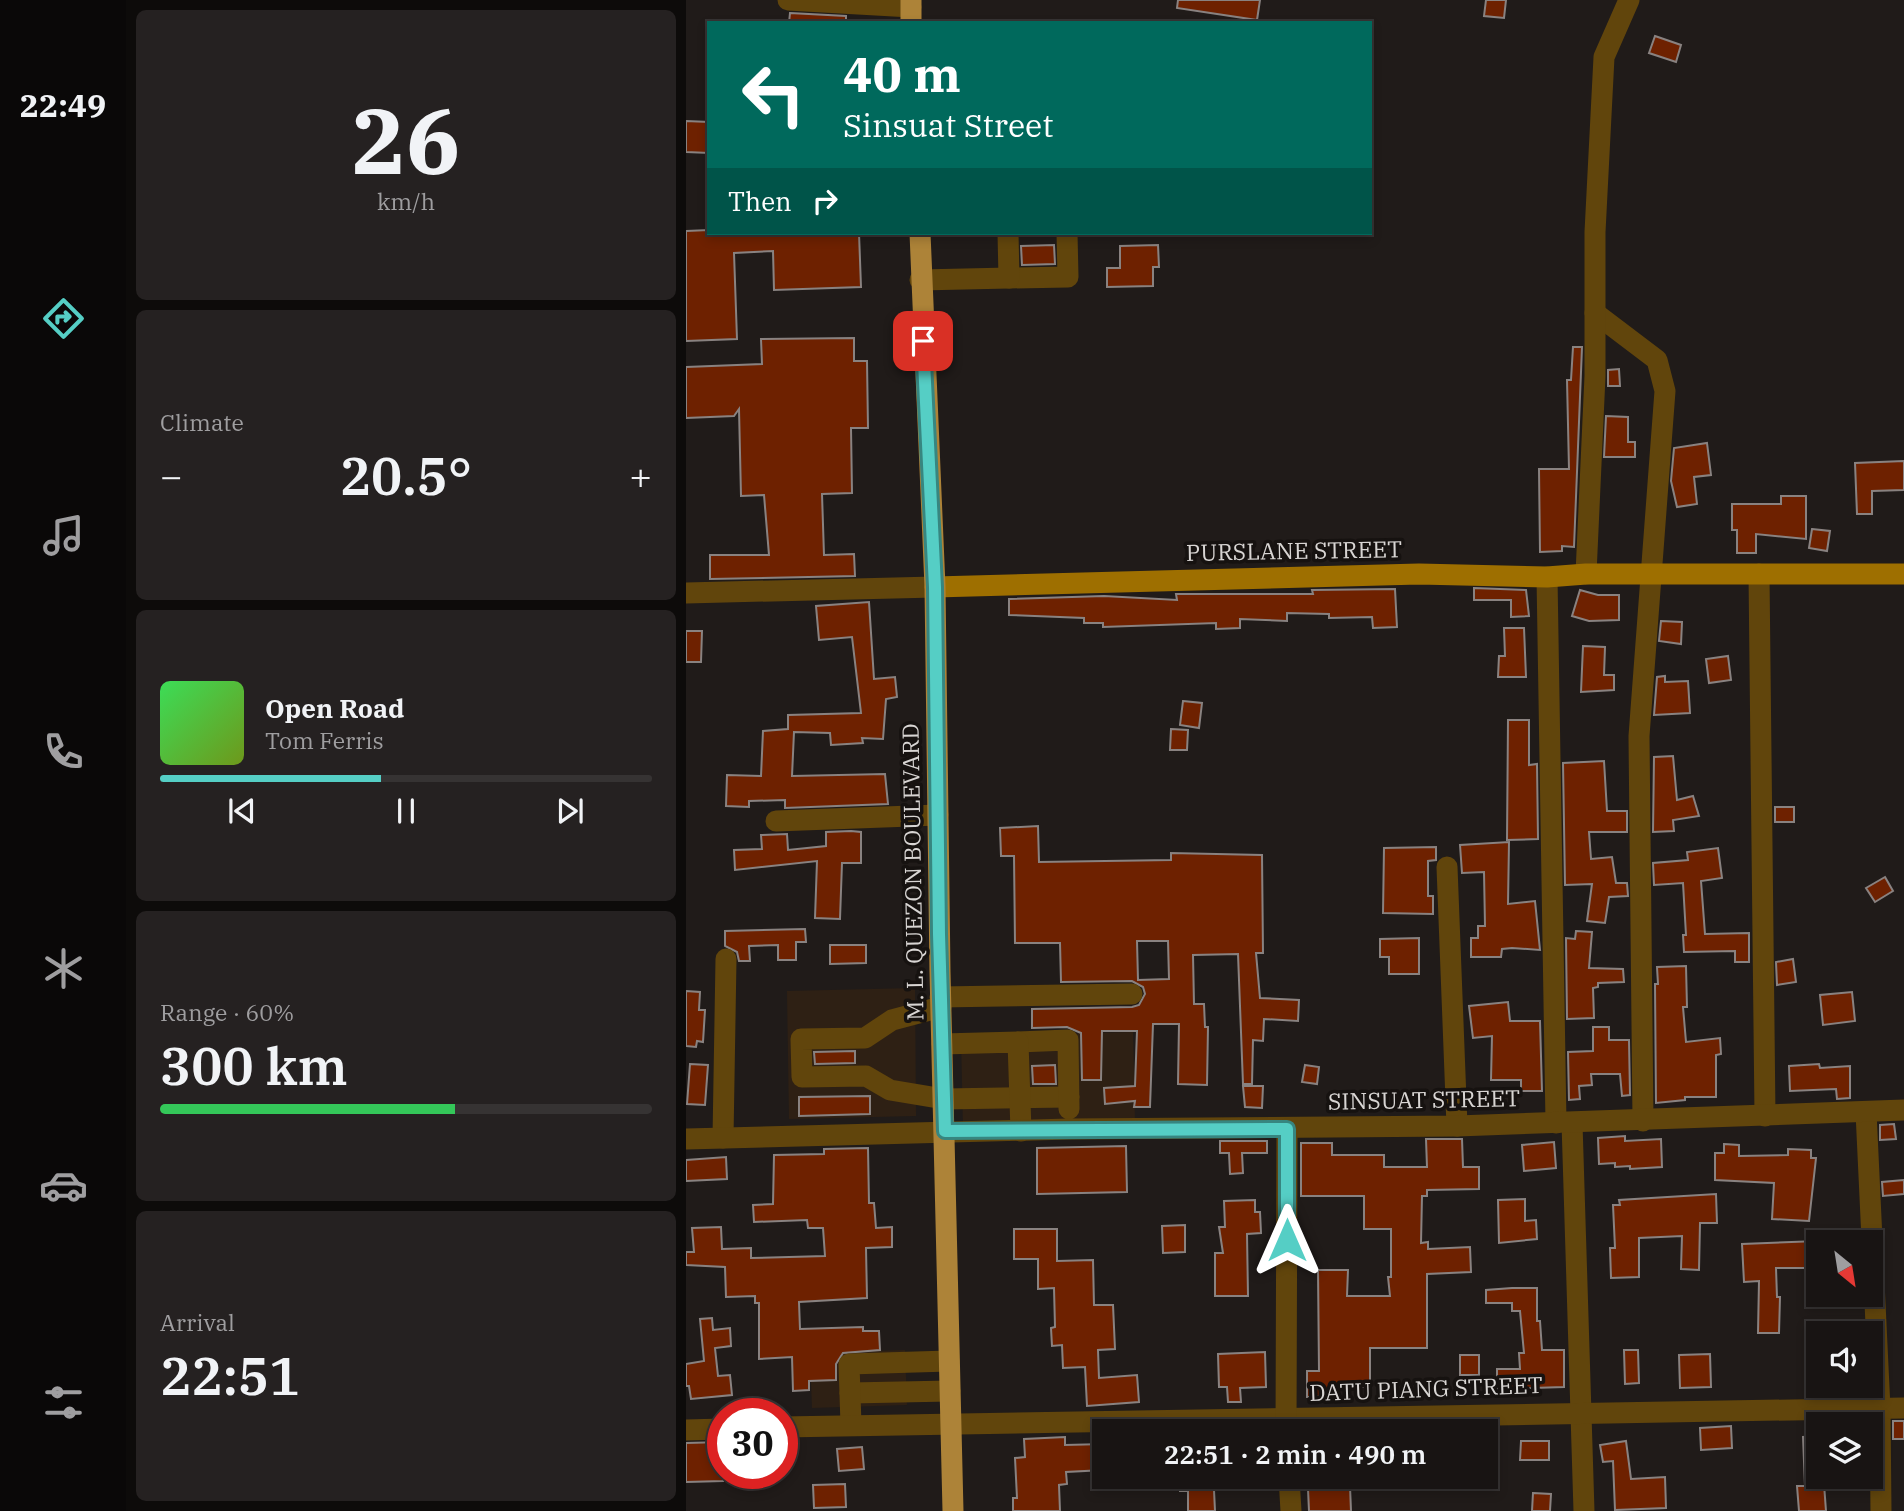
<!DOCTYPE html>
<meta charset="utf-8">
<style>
:root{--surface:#181413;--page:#252121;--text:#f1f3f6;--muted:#9f9ea0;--line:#363333;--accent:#55cec5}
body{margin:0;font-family:"IBM Plex Serif",serif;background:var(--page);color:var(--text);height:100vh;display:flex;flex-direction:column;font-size:26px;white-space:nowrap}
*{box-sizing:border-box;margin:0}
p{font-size:23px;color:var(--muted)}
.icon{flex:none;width:38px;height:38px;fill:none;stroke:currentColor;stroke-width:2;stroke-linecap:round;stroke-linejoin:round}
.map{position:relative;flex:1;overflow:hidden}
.details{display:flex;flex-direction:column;gap:10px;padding:10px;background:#0d0b0a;width:560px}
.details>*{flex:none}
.banner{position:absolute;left:21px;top:21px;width:665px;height:214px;border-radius:0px;box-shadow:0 4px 10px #0003,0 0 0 2px var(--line);background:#00695c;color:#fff;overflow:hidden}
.needle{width:46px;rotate:150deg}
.controls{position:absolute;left:1120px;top:1230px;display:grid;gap:14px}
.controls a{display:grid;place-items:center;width:77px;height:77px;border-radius:0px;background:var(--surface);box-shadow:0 4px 10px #0003,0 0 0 2px var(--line);font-size:35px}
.speed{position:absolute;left:21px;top:1398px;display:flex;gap:14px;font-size:35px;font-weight:700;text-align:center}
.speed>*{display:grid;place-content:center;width:91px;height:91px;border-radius:50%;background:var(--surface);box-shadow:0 4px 10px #0003,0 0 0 2px var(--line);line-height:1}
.speed .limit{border:10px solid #d22;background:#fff;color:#111}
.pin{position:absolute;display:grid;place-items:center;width:60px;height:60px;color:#fff;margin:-30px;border-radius:14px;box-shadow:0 4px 10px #0006}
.me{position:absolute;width:77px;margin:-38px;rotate:0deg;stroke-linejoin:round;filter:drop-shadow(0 0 5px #0008)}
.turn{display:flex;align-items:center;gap:24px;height:147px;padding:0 21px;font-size:32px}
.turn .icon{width:91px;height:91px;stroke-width:2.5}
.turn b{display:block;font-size:49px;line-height:60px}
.then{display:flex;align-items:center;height:66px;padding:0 21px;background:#0003;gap:14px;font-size:26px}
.big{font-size:52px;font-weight:600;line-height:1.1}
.details .tile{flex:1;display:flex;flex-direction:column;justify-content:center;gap:10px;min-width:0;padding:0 24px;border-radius:10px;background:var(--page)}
.details .dial{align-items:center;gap:0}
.dial b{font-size:91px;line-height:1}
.song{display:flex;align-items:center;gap:21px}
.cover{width:84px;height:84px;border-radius:10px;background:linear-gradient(135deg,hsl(130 70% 55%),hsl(80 70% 35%))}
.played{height:7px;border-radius:4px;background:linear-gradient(90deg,var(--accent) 45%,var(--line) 45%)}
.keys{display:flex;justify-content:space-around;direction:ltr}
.heat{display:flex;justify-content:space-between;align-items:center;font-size:38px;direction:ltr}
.charge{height:10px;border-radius:5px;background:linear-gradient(90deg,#34c759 60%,var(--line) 0)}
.trip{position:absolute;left:406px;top:1419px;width:406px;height:70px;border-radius:0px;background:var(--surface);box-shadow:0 4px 10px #0003,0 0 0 2px var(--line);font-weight:600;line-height:70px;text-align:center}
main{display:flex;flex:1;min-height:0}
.menu{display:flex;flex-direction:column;width:126px;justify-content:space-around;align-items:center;background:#0a0808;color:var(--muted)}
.menu .icon{width:49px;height:49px}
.menu .on{color:var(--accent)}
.menu b{font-size:32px;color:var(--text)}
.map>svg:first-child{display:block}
.commercial{fill:#2e2014}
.building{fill:#6e2100;stroke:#898280;stroke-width:2;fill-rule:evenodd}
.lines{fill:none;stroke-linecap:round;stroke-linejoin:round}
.minor{stroke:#61450c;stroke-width:21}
.major{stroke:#9e6f00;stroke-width:21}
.highway{stroke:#ad8338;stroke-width:21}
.route-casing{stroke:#378680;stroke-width:18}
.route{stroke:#55cec5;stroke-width:12}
.labels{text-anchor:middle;stroke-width:7;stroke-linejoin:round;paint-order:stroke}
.street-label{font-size:23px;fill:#d8d5d3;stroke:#161210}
</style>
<main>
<nav class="menu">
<b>22:49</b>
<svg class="icon on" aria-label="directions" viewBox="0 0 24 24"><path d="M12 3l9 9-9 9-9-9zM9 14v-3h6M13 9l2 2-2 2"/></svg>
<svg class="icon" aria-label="music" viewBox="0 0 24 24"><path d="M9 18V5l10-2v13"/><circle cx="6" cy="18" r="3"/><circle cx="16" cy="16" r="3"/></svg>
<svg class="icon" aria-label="phone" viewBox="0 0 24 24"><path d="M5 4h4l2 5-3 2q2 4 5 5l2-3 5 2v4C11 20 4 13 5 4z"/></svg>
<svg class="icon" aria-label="climate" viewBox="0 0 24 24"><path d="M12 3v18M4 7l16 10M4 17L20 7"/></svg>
<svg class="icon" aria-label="car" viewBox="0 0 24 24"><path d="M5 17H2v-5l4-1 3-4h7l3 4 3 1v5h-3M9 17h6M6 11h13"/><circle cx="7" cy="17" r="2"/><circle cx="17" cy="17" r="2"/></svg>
<svg class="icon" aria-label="filters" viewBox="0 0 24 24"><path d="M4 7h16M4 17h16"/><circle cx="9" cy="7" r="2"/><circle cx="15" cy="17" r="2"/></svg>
</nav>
<section class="details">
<div class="tile dial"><b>26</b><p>km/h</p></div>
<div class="tile"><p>Climate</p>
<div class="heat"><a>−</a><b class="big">20.5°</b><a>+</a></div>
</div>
<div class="tile">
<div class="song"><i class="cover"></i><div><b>Open Road</b><p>Tom Ferris</p></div></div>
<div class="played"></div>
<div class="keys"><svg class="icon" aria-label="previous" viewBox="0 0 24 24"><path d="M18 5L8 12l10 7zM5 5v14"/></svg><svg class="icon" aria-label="pause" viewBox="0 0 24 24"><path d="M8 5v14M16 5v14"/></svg><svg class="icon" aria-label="next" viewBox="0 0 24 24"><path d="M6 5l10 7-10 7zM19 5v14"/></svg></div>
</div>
<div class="tile"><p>Range · 60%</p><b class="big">300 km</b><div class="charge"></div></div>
<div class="tile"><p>Arrival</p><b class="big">22:51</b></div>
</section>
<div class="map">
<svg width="1218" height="1511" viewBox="0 0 1218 1511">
<rect width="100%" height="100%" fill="#201b19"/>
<g class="commercial">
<polygon points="229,988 230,1116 103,1119 101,991"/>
<polygon points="447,1032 449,1124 277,1128 275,1036"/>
<polygon points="219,1350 221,1405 126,1408 124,1353"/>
</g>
<g class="building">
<polygon points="492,0 574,0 571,20 491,8"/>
<polygon points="800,0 820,0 818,18 798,16"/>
<polygon points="104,13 160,16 160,23 103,23"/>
<polygon points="969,36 995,45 990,62 963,53"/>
<polygon points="0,121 23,122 23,153 0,152"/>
<polygon points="23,230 23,233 173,233 175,287 88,290 87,251 48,253 51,339 0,341 0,231"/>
<polygon points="368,245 369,264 336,265 335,246"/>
<polygon points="472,245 473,267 467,267 467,286 421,287 421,268 434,268 434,246"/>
<polygon points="168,338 168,361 181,361 182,428 165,428 166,493 136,494 138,555 168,554 169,576 24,579 24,555 83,555 78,495 55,496 53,409 48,416 0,418 0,367 76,364 75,339"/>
<polygon points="887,347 896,347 888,547 876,546 876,551 854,552 853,469 883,469 881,380 885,380"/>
<polygon points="933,369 934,386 922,386 922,370"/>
<polygon points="920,416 942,417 942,442 949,442 949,457 918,457"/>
<polygon points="1021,443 1025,475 1008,477 1011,504 991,507 985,481 988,448"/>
<polygon points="1218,461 1218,490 1186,491 1186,514 1171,514 1169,463"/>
<polygon points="1095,496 1120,496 1120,539 1070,534 1070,553 1051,553 1051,530 1046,530 1046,504 1095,504"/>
<polygon points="1126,529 1144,531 1141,551 1123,548"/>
<polygon points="788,588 840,590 843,616 825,617 825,600 788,600"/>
<polygon points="709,589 711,627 687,628 686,617 643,618 643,614 601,613 601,621 554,619 554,628 530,629 530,623 417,627 417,623 398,623 398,618 323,615 323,599 418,596 491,600 490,594 627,594 626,590"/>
<polygon points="894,590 912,595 933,595 933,620 903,621 886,616"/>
<polygon points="183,602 188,679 209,677 211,697 200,699 197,739 176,738 177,743 145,745 144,733 108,732 106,776 199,774 202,804 99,808 99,800 63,801 63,807 40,806 41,775 75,776 77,731 102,729 102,715 175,713 166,637 133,640 130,606"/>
<polygon points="975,621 996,622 995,644 973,641"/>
<polygon points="818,628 838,628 840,677 812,677 813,656 819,656"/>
<polygon points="0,631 16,631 15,662 0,662"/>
<polygon points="897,646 919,647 918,675 928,675 928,690 895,692"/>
<polygon points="1042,656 1045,680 1023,683 1020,659"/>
<polygon points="979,676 979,682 1002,681 1004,713 968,715 971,677"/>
<polygon points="497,701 516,703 513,728 494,725"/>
<polygon points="822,720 843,720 843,765 851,764 852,839 821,840"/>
<polygon points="485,729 502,730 501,750 484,750"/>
<polygon points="987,756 991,800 1007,796 1013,816 987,820 988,831 967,832 968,757"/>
<polygon points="918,761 921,811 941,811 941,832 903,832 905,859 926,857 930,883 941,883 942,896 923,897 919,923 901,921 906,884 879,885 877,763"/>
<rect x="1089" y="807" width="19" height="15"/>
<path d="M352,826l1,36 132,-2v-7l91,2 1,98h-7l4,45 39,2 -1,21 -34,-2 -1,22 -10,-1 -1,44h-9l-5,-130 -45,1 1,49h10l1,23h3l-1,58 -29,-1 1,-60h-26l-3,83h-16l1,-6 -30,3 -1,-16 31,-2 2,-55h-35l-1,49h-19l-1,-47 -14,-6 -35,1v-19l100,-2 7,-2 6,-11 -2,-7 -11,-6 -71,1 -1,-39h-45l-1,-87h-13l-1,-28zM451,941h31l1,38 -31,1z"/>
<polygon points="165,831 175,832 175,863 156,863 154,919 129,918 131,861 49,870 48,850 76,849 75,835 101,834 102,850 140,846 140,832"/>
<polygon points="823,842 822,904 849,901 854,950 826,948 816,949 815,957 785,957 785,938 792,938 792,926 799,926 798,872 776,873 774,845"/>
<polygon points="750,847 750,860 742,861 742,896 747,896 747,914 697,913 698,848"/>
<polygon points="1032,848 1036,878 1015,881 1019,934 1063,933 1063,962 1049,962 1049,951 998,952 997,935 1000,935 997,883 968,885 967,863 1002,860 1001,852"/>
<polygon points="1199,877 1207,891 1189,902 1180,888"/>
<polygon points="119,929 120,942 110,942 110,960 92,960 92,945 63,946 64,961 53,961 51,952 39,946 39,931"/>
<polygon points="890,931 906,932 903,968 937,969 938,982 912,983 912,987 907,988 908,1018 881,1019 880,938 889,939"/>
<polygon points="733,938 733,974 703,974 703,957 694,957 694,939"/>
<polygon points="144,945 180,945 180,963 144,964"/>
<polygon points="1107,959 1110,982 1091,985 1090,962"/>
<polygon points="1000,966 1001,1007 997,1007 1000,1042 1034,1038 1035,1054 1030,1055 1030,1097 999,1097 999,1100 970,1103 969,984 972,984 971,967"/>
<polygon points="0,991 14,992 13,1010 19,1010 17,1042 11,1041 10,1047 0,1046"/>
<polygon points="1166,992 1169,1021 1137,1025 1134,995"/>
<polygon points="822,1002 824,1021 854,1021 856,1091 835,1091 835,1080 805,1080 806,1036 787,1038 783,1006"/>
<polygon points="907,1027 923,1027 923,1040 943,1040 944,1095 936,1096 934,1074 905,1074 906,1085 893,1086 894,1099 883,1100 882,1052 907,1051"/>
<polygon points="169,1051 169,1063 129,1064 128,1052"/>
<polygon points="4,1064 22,1065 19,1105 1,1104"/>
<polygon points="1133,1064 1134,1068 1164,1066 1164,1098 1151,1099 1150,1089 1104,1091 1103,1066"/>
<polygon points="369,1065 370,1084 347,1084 346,1066"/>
<polygon points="619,1065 633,1067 631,1084 616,1082"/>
<polygon points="557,1086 577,1086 576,1108 559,1107"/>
<polygon points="184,1096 184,1114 113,1116 113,1097"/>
<polygon points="1208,1124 1210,1139 1194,1140 1194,1125"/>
<polygon points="939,1136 939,1141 975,1139 976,1167 944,1169 944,1166 929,1167 929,1163 913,1164 912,1138"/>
<polygon points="740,1139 776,1139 777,1167 793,1167 793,1189 741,1190 741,1196 736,1196 735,1243 742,1242 742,1249 784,1247 785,1272 741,1274 741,1348 684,1348 684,1387 649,1387 649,1396 621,1397 621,1371 633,1371 632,1270 662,1270 661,1296 704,1296 702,1277 705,1277 705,1229 678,1229 678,1196 615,1196 615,1143 646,1143 646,1155 698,1155 698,1167 741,1167"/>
<polygon points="534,1141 581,1141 581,1153 556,1153 557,1173 544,1174 543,1153 534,1153"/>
<polygon points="868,1142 870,1168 838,1171 836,1145"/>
<polygon points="1038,1144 1053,1145 1053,1156 1102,1155 1102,1149 1125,1150 1125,1158 1130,1158 1123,1221 1086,1219 1088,1183 1029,1180 1029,1153 1038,1153"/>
<polygon points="440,1146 441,1192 351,1194 351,1148"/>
<polygon points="182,1148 183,1203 188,1203 190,1228 206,1227 206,1247 180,1248 181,1298 113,1302 114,1329 177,1327 177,1331 193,1331 194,1350 157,1353 150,1364 150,1380 123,1381 123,1390 107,1391 106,1357 73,1359 73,1303 69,1303 69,1296 40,1297 39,1267 0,1265 0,1252 8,1252 6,1228 35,1227 36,1249 65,1248 65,1258 139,1256 137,1228 122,1228 121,1220 68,1222 67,1205 87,1204 88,1155 138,1154 138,1149"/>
<polygon points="40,1157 41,1179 0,1181 0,1160"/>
<polygon points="1218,1180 1218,1194 1197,1196 1196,1182"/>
<polygon points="1030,1194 1031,1223 1014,1223 1013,1270 995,1269 996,1236 953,1238 953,1277 925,1278 924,1248 929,1248 927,1205 934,1205 933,1200"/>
<polygon points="839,1199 839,1221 850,1220 851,1239 813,1243 812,1200"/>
<polygon points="569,1200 569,1212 574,1212 575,1233 561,1234 562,1296 529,1296 529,1253 537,1253 533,1227 539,1227 538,1201"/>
<polygon points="499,1225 499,1252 477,1253 476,1226"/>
<polygon points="328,1229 371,1229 371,1261 407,1260 408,1305 427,1305 429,1349 412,1350 413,1378 451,1375 453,1402 401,1406 399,1367 377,1368 376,1345 366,1346 365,1328 369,1327 368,1288 352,1289 352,1259 328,1259"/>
<polygon points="1132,1241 1132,1268 1090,1268 1091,1297 1094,1297 1093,1333 1072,1333 1073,1281 1058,1282 1056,1244"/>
<polygon points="826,1288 851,1288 851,1321 854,1321 856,1350 878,1350 878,1387 811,1389 811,1369 834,1369 833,1353 838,1353 834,1311 826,1311 826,1303 800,1303 800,1290"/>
<polygon points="26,1318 27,1330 44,1328 45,1346 29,1348 32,1376 44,1375 46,1395 5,1399 3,1386 0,1386 0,1364 18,1361 14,1319"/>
<polygon points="938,1350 952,1350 953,1383 939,1384"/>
<polygon points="579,1352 580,1387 554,1388 555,1402 542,1402 541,1387 533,1387 532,1354"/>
<polygon points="1024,1354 1025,1387 994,1388 993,1355"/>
<rect x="774" y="1355" width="19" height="20"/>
<rect x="1207" y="1421" width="11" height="18"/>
<polygon points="1045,1426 1046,1448 1015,1450 1014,1428"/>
<polygon points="1132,1436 1132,1485 1138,1484 1140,1511 1113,1511 1111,1486 1119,1486 1117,1437"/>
<polygon points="379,1437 379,1445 418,1444 418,1470 380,1472 381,1484 373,1485 374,1511 327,1511 327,1498 331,1498 329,1458 339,1457 338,1439"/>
<polygon points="835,1441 863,1441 863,1460 834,1460"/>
<polygon points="940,1441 945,1479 979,1477 980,1508 929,1510 927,1461 917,1462 914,1445"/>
<polygon points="37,1442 37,1481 0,1482 0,1443"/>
<polygon points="176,1447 178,1469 153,1471 151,1449"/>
<polygon points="494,1477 534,1477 535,1490 528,1490 529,1511 502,1511 502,1491 494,1491"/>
<polygon points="159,1484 160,1507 128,1508 127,1485"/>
<polygon points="664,1486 665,1511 623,1511 622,1489"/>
<polygon points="847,1493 865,1494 864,1511 846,1511"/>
</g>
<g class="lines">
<g class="minor">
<polyline points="102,0 225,7"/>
<polyline points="323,278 382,277 381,233"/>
<polyline points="234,280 323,278 322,233"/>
<polyline points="909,313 971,360 979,391 953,736 957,1121"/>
<polyline points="900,574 909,376 909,232 918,57 943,0"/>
<polyline points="1073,574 1079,1116"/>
<polyline points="861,577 870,1123"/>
<polyline points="0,593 249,587"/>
<polyline points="90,821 252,815"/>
<polyline points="761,867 771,1126"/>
<polyline points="254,997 446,994"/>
<polyline points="255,1007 206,1020 179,1038 115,1039 116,1077 180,1076 204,1090 258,1099 383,1097"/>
<polyline points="332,1042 382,1040 383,1109"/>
<polyline points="256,1044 332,1042 335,1131"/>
<polyline points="1180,1112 1194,1409 1195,1511"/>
<polyline points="886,1123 898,1511"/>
<polyline points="37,1138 40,959"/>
<polyline points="0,1139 383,1129 771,1126 1218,1110"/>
<polyline points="164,1393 264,1391"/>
<polyline points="165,1425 163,1364 263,1361"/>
<polyline points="96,1427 1218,1408"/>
<polyline points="0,1430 37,1429"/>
<polyline points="600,1432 601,1129"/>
<polyline points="603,1477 605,1511"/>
</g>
<polyline class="major" points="249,587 733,574 861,577 900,574 1218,574"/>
<g class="highway">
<polyline points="225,0 225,23"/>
<polyline points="234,233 249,587 254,972 267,1511"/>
</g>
</g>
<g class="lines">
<g class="route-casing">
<polyline id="route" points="237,341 249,587 253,934 259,1131 601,1129 601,1240"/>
</g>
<use href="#route" class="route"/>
</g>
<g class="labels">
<g class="street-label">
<text transform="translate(608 551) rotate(-1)" y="8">PURSLANE STREET</text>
<text transform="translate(227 872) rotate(-91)" y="8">M. L. QUEZON BOULEVARD</text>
<text transform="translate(738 1100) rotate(-1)" y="8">SINSUAT STREET</text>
<text transform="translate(740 1389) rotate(-2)" y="8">DATU PIANG STREET</text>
</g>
</g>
</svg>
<div class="controls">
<a><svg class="needle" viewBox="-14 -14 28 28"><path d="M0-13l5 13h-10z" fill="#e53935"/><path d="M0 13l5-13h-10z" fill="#9f9ea0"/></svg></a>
<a><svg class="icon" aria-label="sound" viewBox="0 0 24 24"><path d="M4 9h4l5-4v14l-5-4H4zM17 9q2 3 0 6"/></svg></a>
<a><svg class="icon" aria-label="layers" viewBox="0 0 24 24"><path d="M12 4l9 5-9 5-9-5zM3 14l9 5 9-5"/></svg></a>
</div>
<div class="speed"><div class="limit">30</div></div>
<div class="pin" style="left:237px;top:341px;background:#d93025"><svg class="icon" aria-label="arrive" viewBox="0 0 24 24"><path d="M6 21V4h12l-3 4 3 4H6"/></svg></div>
<svg class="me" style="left:601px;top:1240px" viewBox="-20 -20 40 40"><path d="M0-17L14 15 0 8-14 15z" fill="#55cec5" stroke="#fff" stroke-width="4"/></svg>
<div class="trip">22:51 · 2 min · 490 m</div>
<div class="banner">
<div class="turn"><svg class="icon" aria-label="left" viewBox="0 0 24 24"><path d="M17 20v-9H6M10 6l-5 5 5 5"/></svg><div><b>40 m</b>Sinsuat Street</div></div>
<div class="then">Then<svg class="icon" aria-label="right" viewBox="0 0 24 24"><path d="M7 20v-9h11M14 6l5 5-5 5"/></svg></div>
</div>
</div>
</main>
